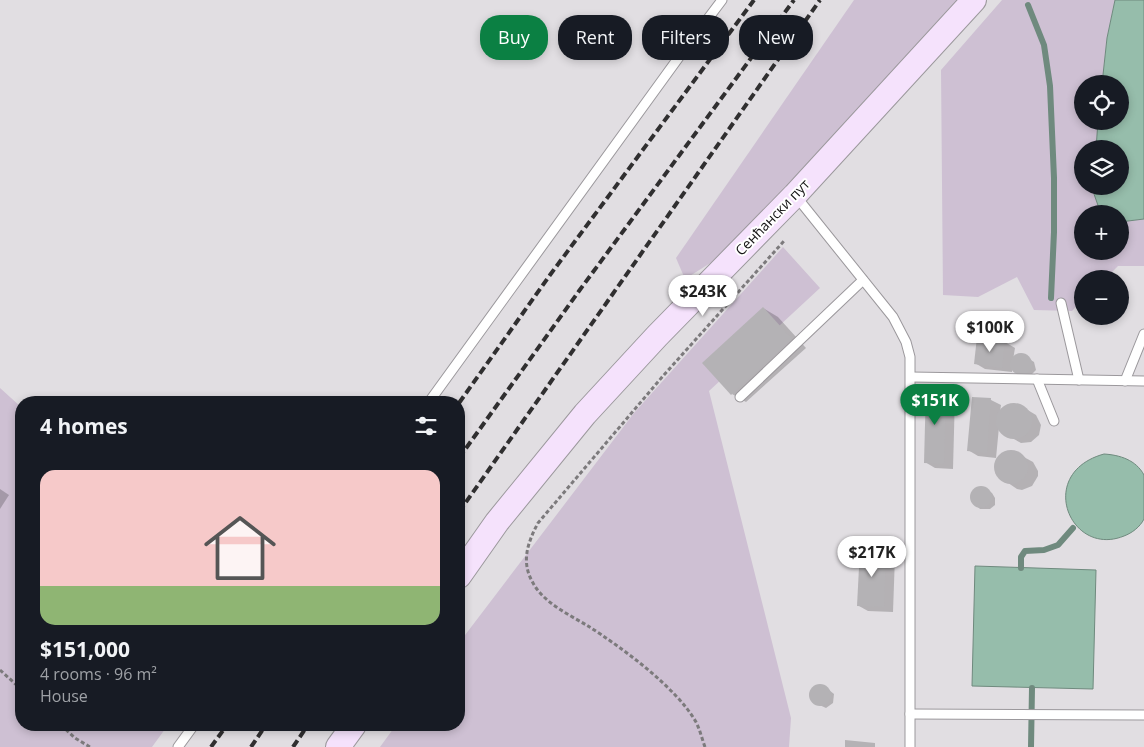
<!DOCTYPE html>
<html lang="en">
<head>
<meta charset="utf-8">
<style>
  :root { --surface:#171b24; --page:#242831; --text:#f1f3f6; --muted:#9ea1a6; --accent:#0b8043 }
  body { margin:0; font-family:"Open Sans",sans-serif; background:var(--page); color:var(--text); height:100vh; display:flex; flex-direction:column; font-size:19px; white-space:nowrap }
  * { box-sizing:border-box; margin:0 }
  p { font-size:16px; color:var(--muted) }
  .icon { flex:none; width:28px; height:28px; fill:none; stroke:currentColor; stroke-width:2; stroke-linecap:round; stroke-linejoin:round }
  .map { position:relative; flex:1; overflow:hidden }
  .drawer { position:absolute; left:15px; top:396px; width:450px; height:335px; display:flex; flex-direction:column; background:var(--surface); border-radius:20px; box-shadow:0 2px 8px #0003 }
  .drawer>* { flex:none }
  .guide { position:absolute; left:480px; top:15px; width:475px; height:45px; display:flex; gap:10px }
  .controls { position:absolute; left:1074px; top:75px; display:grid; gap:10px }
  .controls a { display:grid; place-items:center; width:55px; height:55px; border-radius:50%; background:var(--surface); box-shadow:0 2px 8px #0003; font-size:25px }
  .price { position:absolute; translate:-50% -42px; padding:0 11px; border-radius:18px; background:#fff; color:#222; font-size:16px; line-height:32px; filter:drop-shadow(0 1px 2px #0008) }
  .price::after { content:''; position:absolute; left:50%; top:30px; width:15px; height:11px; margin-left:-8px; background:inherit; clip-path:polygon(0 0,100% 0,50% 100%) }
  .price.active { background:var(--accent); color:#fff }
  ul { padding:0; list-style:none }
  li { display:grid; align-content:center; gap:10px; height:265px; padding:0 25px }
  li span { display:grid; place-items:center; height:155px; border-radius:15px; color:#555 }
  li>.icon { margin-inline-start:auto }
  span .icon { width:90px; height:90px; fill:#fffc; stroke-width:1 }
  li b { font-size:21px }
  h2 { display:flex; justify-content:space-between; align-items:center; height:60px; padding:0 25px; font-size:21px }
  .pill { padding:0 18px; border-radius:20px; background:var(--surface); box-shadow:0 2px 8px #0003; font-size:18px; line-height:45px }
  .pill.active { background:var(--accent); color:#fff }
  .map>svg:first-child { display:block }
  .green { fill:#cec0d3 }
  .water { fill:#96bdab; stroke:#6f8a7e }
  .shadow { fill:#0003 }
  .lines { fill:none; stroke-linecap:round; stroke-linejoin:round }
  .stream { stroke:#6f8a7e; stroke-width:6 }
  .building { fill:#b4b2b5 }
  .service-casing { stroke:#9b989c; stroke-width:11 }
  .secondary-casing { stroke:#9b989c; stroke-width:26 }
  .path { stroke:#7c7a7c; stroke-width:3; stroke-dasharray:4 2.5; stroke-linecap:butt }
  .service { stroke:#fff; stroke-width:9 }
  .secondary { stroke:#f5e2fc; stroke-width:24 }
  .rail { stroke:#302f30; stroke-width:4; stroke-dasharray:8 4; stroke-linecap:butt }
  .labels { text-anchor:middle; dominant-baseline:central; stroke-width:4; stroke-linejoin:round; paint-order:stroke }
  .street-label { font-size:14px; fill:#151415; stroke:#fff }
</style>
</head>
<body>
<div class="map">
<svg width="1144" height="747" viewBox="0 0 1144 747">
  <rect width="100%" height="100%" fill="#e1dee2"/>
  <g class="green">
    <polygon points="854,0 959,0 731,250 685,279 676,258"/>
    <polygon points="1002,0 1115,0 1107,38 1102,84 1082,84 1082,121 1098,121 1096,149 1082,149 1082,186 1095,186 1094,194 1101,214 1082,214 1082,251 1120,251 1120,222 1144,219 1144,266 1118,266 1105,279 1082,279 1082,300 1072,311 1034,310 1017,277 978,297 943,295 941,70"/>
    <polygon points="783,247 820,288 709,391 791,718 789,747 380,747 396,725 459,725 459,643 634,413"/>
    <polygon points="0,388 21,407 21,725 168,725 152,747 0,747"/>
  </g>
  <g class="water">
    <polygon points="1115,0 1144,0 1144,219 1120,222 1120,214 1101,214 1094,194 1095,186 1120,186 1120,149 1096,149 1098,121 1120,121 1120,84 1102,84 1107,38"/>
    <path d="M1104 454C1120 455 1136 460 1144 475V519C1140 527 1132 533 1124 536 1070 558 1035 473 1104 454Z"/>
    <polygon points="975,566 1096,570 1093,689 972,686"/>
  </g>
  <g class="shadow">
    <polygon points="763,308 778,317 806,348 746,402 732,394"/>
    <polygon points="978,339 1005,342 1015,348 1013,360 1017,356 1023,355 1034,362 1036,370 1030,376 1024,376 1012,369 1012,372 985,369 975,363"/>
    <polygon points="946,389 955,395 953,469 935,468 925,462"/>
    <polygon points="973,398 991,400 1001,405 1000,412 1004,407 1015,404 1026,409 1036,415 1041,425 1039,435 1031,442 1021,443 1001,432 999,427 996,458 978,456 968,450"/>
    <polygon points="1013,451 1033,462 1038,471 1038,476 1032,486 1022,490 1017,489 998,476 995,466 999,457 1003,453"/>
    <polygon points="978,488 987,490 992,493 995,498 995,505 990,509 980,509 971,501 971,494"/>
    <polygon points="0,489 9,495 0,509"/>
    <polygon points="885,550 895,556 893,612 868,611 859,606"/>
    <polygon points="817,685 824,686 834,694 833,703 826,708 813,702 810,696 812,689"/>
  </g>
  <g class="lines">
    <g class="stream">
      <polyline points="1028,5 1044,45 1050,86 1054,178 1054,232 1051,298"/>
      <polyline points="1021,568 1021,557 1025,551 1044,550 1058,545 1073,528"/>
      <polyline points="1031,747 1032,688"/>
    </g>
  </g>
  <g class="building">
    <polygon points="763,307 792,339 731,395 702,363"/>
    <polygon points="977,337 1005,341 1002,368 974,364"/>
    <circle cx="1021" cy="364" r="11"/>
    <polygon points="926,387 946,388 944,464 924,463"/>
    <polygon points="972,397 991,398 987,453 967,451"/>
    <circle cx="1014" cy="421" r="18"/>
    <circle cx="1011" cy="467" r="17"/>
    <circle cx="981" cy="497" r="11"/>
    <polygon points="860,548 886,549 884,607 857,606"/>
    <circle cx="820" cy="695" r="11"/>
    <polygon points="845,740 875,743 875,747 845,747"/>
  </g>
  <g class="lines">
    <g class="service-casing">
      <g id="service">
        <polyline points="795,195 893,317 906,342 910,357 910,747"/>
        <polyline points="1061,303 1079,380"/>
        <polyline points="911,377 1144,381"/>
        <polyline points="1037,379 1054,421"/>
        <polyline points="1125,381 1144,334"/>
        <polyline points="740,397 863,280"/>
        <polyline points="429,402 679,57 722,0"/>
        <polyline points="910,714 1144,715"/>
        <polyline points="178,747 194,725"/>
      </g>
    </g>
    <g class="secondary-casing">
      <g id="secondary">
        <polyline points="459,576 497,522 585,414 657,336 795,195 974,0"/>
        <polyline points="338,747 354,725"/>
      </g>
    </g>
    <g class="path">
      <polyline points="0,670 21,689"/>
      <polyline points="61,725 75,738 90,747"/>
      <path d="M705 747C702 739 700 730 696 722 676 687 621 647 588 626 568 614 542 602 532 581 521 561 528 542 538 523L663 376 784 241"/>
    </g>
    <use href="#service" class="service"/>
    <use href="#secondary" class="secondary"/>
    <g class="rail">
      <polyline points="459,403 550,275 754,0"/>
      <polyline points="459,458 579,291 794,0"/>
      <polyline points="459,512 820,0"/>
      <polyline points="211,747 227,725"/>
      <polyline points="251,747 266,725"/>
      <polyline points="293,747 308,725"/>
    </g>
  </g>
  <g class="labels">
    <g class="street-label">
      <text transform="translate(772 217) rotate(-46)">Сенћански пут</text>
    </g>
  </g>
</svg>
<div class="controls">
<a><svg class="icon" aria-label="locate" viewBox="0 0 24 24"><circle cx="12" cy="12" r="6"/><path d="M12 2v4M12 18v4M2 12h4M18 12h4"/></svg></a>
<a><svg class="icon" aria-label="layers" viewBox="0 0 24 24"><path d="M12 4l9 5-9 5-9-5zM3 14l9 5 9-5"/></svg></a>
<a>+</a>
<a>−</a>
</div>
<b class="price" style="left:703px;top:317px">$243K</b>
<b class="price" style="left:990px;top:353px">$100K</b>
<b class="price active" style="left:935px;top:426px">$151K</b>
<b class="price" style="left:872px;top:578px">$217K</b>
<div class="guide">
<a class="pill active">Buy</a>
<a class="pill">Rent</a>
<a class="pill">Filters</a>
<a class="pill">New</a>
</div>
<section class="drawer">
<h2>4 homes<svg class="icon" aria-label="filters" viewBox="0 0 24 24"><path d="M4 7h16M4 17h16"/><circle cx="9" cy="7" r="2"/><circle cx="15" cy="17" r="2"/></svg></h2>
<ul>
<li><span style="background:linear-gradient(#f6c9c9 75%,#8fb573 0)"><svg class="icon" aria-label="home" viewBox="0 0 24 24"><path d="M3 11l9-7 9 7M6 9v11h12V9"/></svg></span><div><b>$151,000</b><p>4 rooms · 96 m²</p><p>House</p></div></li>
</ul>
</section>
</div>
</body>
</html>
